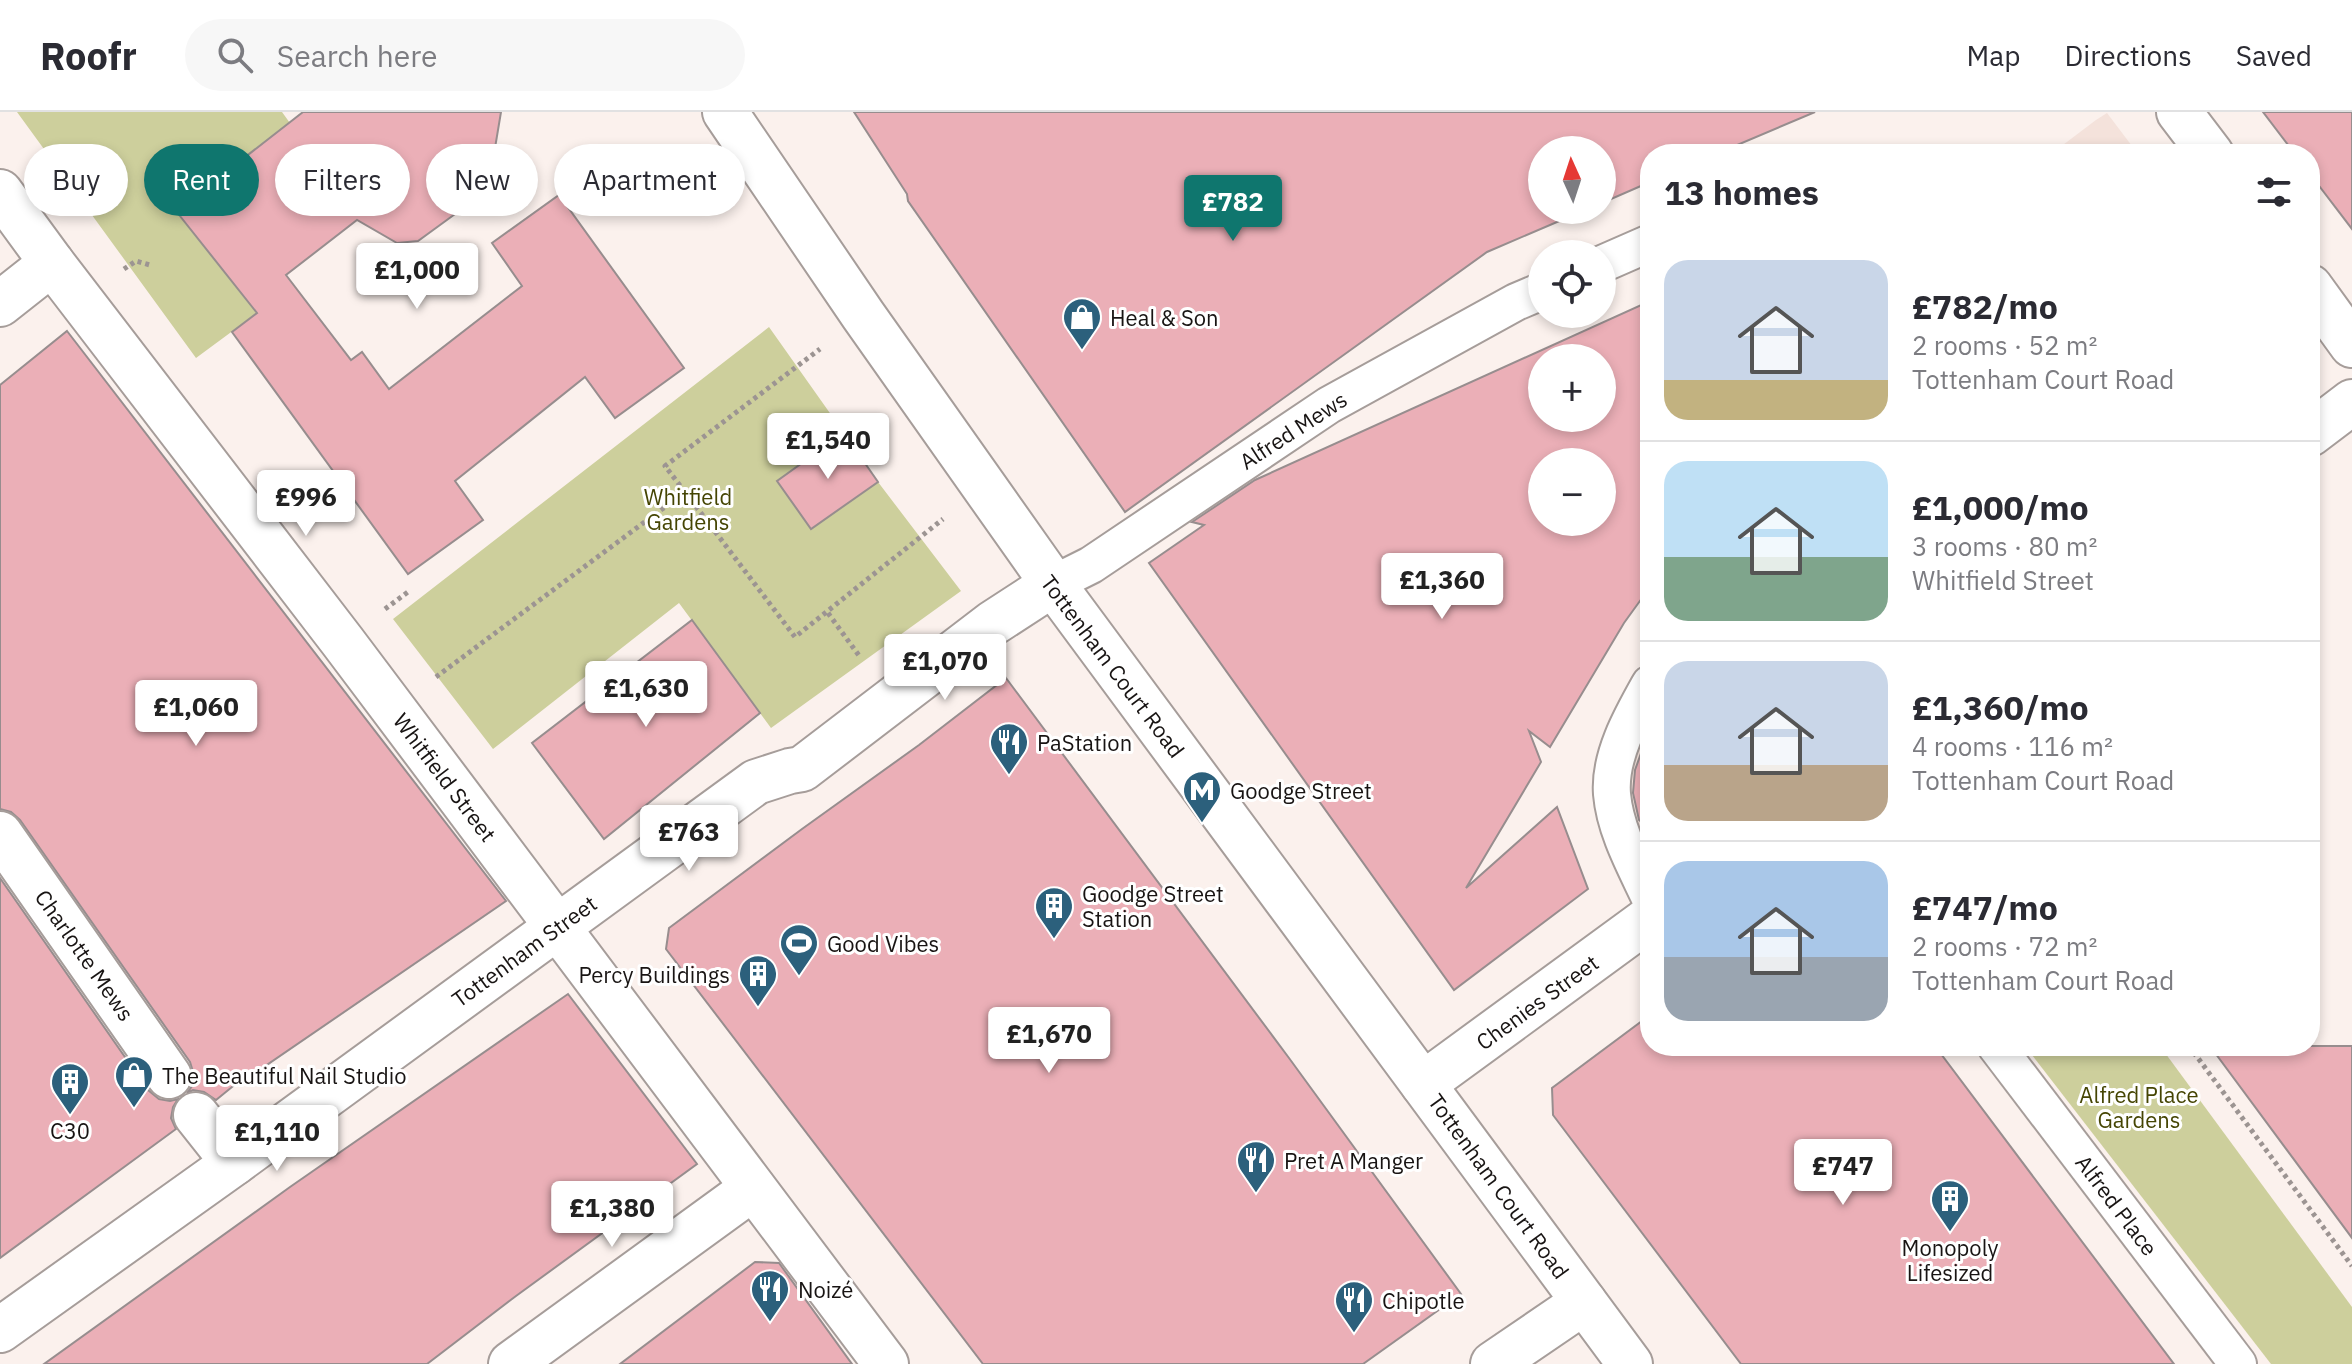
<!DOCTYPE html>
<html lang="en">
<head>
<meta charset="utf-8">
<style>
  :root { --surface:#fff; --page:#f7f7f7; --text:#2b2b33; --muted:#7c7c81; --line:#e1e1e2; --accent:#0f766e }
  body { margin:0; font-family:"IBM Plex Sans",sans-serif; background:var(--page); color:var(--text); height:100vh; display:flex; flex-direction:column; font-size:30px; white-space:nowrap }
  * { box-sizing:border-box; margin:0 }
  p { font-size:26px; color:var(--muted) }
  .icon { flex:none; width:44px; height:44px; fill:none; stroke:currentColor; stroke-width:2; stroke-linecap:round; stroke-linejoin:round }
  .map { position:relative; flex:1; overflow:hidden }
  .panel { position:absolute; left:1640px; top:32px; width:680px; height:912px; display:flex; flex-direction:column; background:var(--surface); border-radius:32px; box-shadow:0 4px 12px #0003 }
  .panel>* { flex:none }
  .guide { position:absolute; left:24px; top:32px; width:760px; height:72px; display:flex; gap:16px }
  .needle { width:52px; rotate:357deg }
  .controls { position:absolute; left:1528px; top:24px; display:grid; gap:16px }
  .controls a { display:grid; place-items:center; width:88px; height:88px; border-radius:50%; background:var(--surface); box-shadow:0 4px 12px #0003; font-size:40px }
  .price { position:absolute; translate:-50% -68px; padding:0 18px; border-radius:8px; background:#fff; color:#222; font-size:26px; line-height:52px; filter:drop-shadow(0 2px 4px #0008) }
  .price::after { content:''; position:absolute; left:50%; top:48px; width:24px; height:18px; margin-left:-12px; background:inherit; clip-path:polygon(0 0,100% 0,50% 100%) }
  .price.active { background:var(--accent); color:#fff }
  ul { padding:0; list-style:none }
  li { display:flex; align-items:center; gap:24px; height:200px; padding:0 24px }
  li+li { border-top:2px solid var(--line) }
  li span { display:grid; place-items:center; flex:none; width:224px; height:160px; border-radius:24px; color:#555 }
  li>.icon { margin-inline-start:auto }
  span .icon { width:96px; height:96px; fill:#fffc; stroke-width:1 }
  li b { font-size:34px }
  h2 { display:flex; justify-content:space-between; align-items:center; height:96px; padding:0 24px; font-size:34px }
  .tag { padding:0 28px; border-radius:36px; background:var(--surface); box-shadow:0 4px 12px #0003; font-size:28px; line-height:72px }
  .tag.active { background:var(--accent); color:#fff }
  header { display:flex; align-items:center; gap:48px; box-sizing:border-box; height:112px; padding:0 40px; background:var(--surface); border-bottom:2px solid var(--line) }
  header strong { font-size:38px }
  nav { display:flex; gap:44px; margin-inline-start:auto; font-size:28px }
  .search { width:560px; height:72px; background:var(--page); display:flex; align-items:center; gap:20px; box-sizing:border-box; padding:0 28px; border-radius:44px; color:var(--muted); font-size:30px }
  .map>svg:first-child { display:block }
  .built { fill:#f4e2db }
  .green { fill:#cdcf9c }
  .building { fill:#ebafb7; stroke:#978d8e; stroke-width:2; fill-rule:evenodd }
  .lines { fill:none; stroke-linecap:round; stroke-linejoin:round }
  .lane-casing { stroke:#a69d9a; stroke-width:40 }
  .street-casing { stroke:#a69d9a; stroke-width:48 }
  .primary-casing { stroke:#a69d9a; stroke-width:48 }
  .path { stroke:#9c9492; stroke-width:5; stroke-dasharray:4 4; stroke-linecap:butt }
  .lane { stroke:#fff; stroke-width:36 }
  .street { stroke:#fff; stroke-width:44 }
  .primary { stroke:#fff; stroke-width:44 }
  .labels { text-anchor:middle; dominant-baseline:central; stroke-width:6; stroke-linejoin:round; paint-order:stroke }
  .poi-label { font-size:22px; fill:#181413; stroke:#fff; text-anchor:start }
  .street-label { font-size:22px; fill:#181413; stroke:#fff }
  .park-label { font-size:22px; fill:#454503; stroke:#fff }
</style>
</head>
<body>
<header>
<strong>Roofr</strong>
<div class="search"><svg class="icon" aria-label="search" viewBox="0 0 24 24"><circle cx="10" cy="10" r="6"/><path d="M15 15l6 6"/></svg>Search here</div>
<nav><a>Map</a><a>Directions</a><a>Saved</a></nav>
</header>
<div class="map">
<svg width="2352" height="1252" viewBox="0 0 2352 1252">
  <rect width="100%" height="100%" fill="#fbf1ed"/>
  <g class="built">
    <polygon points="2107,1 2138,42 2051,42 2096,8"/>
    <polygon points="1650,601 1650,737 1631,710 1626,660"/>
  </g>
  <g class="green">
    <polygon points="17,0 282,0 295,18 177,99 257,201 196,246"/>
    <polygon points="769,215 844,321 778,369 811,416 878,370 961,479 771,616 679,491 493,637 393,507"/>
    <polygon points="2025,934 2160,934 2352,1195 2352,1252 2271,1252"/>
  </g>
  <g class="building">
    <polygon points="303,0 501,0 488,78 418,129 397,131 357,108 286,163 351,248 362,240 389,277 522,174 492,131 559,83 684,256 615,306 585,265 455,369 483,408 408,462 232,220 257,201 176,99"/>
    <polygon points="854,0 1815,0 1716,42 1650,42 1650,70 1602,91 1602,38 1542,38 1542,98 1585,98 1487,140 1125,400 908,89 907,82"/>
    <polygon points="2263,0 2352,0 2352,117 2310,62 2310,42 2295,42"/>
    <path d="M1650 189V475L1624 511 1550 635 1529 619 1541 650 1466 776 1557 695 1588 777 1454 878 1149 451 1204 413 1192 410 1255 368ZM1542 246H1602V306H1542ZM1542 350H1602V410H1542Z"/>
    <polygon points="67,219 506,789 245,968 243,966 216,988 204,980 193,978 187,981 192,974 194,963 190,950 20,708 11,700 0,697 0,273"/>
    <polygon points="844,321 878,370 811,417 777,369"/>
    <polygon points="692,508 760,601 604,727 532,631"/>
    <polygon points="1006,566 1289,946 1461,1182 1363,1252 983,1252 666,837 669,816 802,717 919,633"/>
    <polygon points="1650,616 1650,717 1639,708 1633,681 1635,658"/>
    <polygon points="0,766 148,978 159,987 170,989 178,987 173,995 171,1006 176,1017 0,1146"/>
    <polygon points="568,882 697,1052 516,1184 427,1252 44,1252 290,1075"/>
    <polygon points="1650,903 1650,934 1935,934 2174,1252 1741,1252 1553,1003 1552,976"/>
    <polygon points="2210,934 2352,934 2352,1126"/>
    <polygon points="755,1150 779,1151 852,1252 620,1252"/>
  </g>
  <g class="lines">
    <g class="lane-casing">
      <g id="lane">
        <polyline points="1602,152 1650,131"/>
        <polyline points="1053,472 1091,453 1329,293 1516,190 1542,179"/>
        <path d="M1650 572C1632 604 1609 644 1612 682 1615 718 1635 754 1650 786"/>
        <polyline points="1996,934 2238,1252"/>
      </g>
    </g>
    <g class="street-casing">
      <g id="street">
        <polyline points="2179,0 2211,42"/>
        <polyline points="0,80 52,151 343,530 886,1252"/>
        <polyline points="2310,175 2352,233"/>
        <polyline points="0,192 52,151"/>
        <polyline points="0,722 169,964"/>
        <polyline points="196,1003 234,1051"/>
        <polyline points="0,1218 234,1051 756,670 790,659 802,657 993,511 1053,472"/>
        <polyline points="511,1252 753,1076"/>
      </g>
    </g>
    <g class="primary-casing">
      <g id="primary">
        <polyline points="725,0 863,203 1053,472 1630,1252"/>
        <polyline points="2310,322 2352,290"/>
        <polyline points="1423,972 1650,806"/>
        <polyline points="1493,1252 1584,1190"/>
      </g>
    </g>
    <g class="path">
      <polyline points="124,157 136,149 150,153"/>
      <polyline points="685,380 665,354 820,237"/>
      <polyline points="385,497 408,480"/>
      <polyline points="828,501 860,545"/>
      <polyline points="436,565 685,380 795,525 943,407"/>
      <polyline points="2189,934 2352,1154"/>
    </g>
    <use href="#lane" class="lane"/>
    <use href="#street" class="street"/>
    <use href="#primary" class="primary"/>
  </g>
  <defs>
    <g id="shop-pin" transform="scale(2)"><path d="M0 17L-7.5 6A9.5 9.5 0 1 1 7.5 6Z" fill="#2c607c" stroke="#fff"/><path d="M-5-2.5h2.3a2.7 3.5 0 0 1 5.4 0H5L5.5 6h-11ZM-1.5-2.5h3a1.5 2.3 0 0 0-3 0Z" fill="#fff"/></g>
    <g id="restaurant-pin" transform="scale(2)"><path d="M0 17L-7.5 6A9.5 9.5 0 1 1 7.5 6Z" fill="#2c607c" stroke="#fff"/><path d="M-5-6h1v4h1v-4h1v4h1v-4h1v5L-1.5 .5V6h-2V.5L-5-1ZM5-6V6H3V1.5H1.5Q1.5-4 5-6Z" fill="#fff"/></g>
    <g id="metro-pin" transform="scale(2)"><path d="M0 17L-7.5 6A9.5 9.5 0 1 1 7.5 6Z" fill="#2c607c" stroke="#fff"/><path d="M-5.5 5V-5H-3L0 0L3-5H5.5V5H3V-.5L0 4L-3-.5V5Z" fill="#fff"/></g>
    <g id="building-pin" transform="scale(2)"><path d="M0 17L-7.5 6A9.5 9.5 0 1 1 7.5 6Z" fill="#2c607c" stroke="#fff"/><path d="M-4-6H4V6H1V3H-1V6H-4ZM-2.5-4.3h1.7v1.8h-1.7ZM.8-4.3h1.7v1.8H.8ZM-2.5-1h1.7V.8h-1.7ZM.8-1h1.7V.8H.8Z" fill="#fff"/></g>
    <g id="stadium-pin" transform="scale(2)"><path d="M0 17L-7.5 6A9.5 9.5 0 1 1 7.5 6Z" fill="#2c607c" stroke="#fff"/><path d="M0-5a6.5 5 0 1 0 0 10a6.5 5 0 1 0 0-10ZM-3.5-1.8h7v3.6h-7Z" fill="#fff"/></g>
  </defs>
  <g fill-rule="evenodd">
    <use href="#shop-pin" x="1082" y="205"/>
    <use href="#restaurant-pin" x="1009" y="630"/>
    <use href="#metro-pin" x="1202" y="678"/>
    <use href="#building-pin" x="1054" y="794"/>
    <use href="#stadium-pin" x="799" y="831"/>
    <use href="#building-pin" x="758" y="862"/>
    <use href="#shop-pin" x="134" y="963"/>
    <use href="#building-pin" x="70" y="970"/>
    <use href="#restaurant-pin" x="1256" y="1048"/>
    <use href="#building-pin" x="1950" y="1087"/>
    <use href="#restaurant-pin" x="770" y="1177"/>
    <use href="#restaurant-pin" x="1354" y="1188"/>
  </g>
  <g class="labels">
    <g class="poi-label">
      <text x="1110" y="205">Heal &amp; Son</text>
      <text x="1037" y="630">PaStation</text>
      <text x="1230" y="678">Goodge Street</text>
      <text x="1082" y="781">Goodge Street<tspan x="1082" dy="25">Station</tspan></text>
      <text x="827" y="831">Good Vibes</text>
      <text x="730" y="862" text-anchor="end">Percy Buildings</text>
      <text x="162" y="963">The Beautiful Nail Studio</text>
      <text x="70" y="1018" text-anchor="middle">C30</text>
      <text x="1284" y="1048">Pret A Manger</text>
      <text x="1950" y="1135" text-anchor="middle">Monopoly<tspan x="1950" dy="25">Lifesized</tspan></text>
      <text x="798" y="1177">Noizé</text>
      <text x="1382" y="1188">Chipotle</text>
    </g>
    <g class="street-label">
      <text transform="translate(1293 318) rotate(-33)">Alfred Mews</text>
      <text transform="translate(1113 554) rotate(53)">Tottenham Court Road</text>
      <text transform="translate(445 665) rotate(53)">Whitfield Street</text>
      <text transform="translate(524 839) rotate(-36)">Tottenham Street</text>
      <text transform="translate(85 843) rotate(55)">Charlotte Mews</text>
      <text transform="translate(1537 890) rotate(-36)">Chenies Street</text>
      <text transform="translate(1499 1074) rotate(54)">Tottenham Court Road</text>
      <text transform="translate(2117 1093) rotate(53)">Alfred Place</text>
    </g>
    <g class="park-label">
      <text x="688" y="384">Whitfield<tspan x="688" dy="25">Gardens</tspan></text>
      <text x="2139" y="982">Alfred Place<tspan x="2139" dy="25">Gardens</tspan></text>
    </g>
  </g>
</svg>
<div class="controls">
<a><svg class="needle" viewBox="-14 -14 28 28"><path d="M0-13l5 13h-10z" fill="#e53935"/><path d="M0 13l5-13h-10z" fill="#7c7c81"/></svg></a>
<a><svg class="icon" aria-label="locate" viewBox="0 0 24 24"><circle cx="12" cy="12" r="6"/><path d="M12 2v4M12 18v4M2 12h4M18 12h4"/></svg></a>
<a>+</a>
<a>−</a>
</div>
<b class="price active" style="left:1233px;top:131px">£782</b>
<b class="price" style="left:417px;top:199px">£1,000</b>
<b class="price" style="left:828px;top:369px">£1,540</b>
<b class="price" style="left:306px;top:426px">£996</b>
<b class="price" style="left:1442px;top:509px">£1,360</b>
<b class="price" style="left:945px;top:590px">£1,070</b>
<b class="price" style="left:646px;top:617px">£1,630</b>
<b class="price" style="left:196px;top:636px">£1,060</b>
<b class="price" style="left:689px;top:761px">£763</b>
<b class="price" style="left:1049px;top:963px">£1,670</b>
<b class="price" style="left:277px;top:1061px">£1,110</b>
<b class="price" style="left:1843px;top:1095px">£747</b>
<b class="price" style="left:612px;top:1137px">£1,380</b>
<div class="guide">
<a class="tag">Buy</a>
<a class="tag active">Rent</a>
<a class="tag">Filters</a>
<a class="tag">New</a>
<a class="tag">Apartment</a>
</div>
<section class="panel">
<h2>13 homes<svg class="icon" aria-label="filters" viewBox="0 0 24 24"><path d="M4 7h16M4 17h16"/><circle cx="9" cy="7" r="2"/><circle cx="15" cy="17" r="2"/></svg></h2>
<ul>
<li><span style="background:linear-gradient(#c9d6e8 75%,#c2b280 0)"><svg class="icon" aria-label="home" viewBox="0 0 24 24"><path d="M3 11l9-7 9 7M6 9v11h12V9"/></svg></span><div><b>£782/mo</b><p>2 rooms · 52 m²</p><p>Tottenham Court Road</p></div></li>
<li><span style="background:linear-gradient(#bfe0f5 60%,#7fa58c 0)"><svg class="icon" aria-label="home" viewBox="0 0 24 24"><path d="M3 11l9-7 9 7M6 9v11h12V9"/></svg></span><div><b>£1,000/mo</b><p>3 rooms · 80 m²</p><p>Whitfield Street</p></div></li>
<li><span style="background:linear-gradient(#c9d6e8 65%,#b9a48a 0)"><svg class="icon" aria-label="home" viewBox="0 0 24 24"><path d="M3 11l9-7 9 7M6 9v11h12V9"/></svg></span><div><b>£1,360/mo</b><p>4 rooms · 116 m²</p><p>Tottenham Court Road</p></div></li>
<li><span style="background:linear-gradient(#a9c7e8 60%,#9aa5b1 0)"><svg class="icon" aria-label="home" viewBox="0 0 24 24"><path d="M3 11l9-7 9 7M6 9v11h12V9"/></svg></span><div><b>£747/mo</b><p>2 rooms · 72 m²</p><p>Tottenham Court Road</p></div></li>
</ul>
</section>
</div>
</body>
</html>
